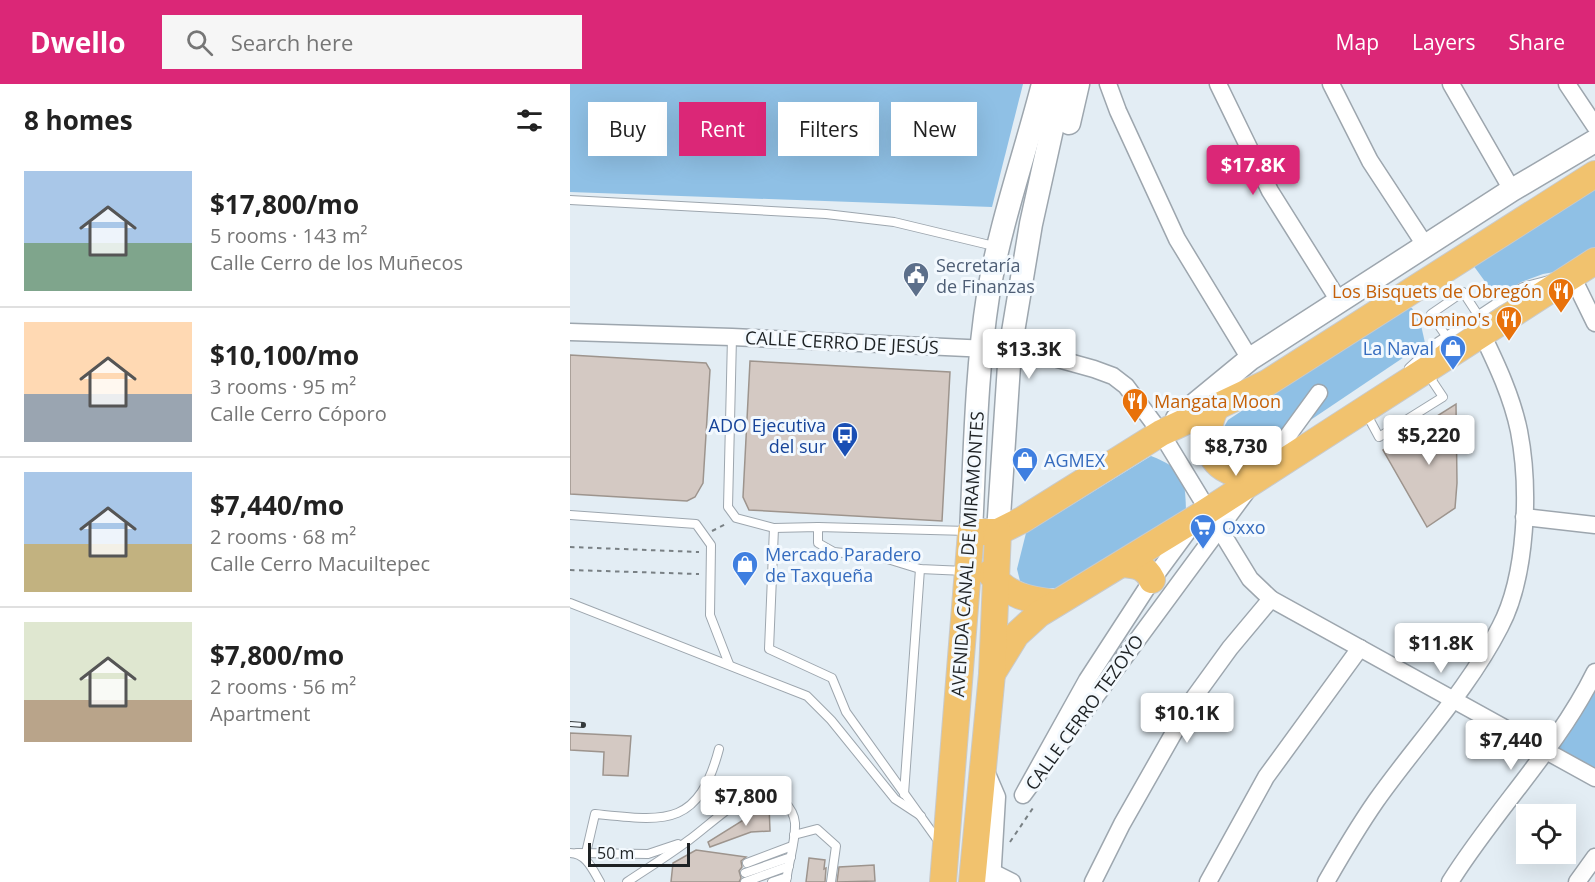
<!DOCTYPE html>
<html lang="en">
<head>
<meta charset="utf-8">
<style>
  :root { --surface:#fff; --page:#f6f6f6; --text:#222; --muted:#767676; --line:#e0e0e0; --accent:#db2777 }
  body { margin:0; font-family:"Open Sans",sans-serif; background:var(--page); color:var(--text); height:100vh; display:flex; flex-direction:column; font-size:22px; white-space:nowrap }
  * { box-sizing:border-box; margin:0 }
  p { font-size:20px; color:var(--muted) }
  .icon { flex:none; width:33px; height:33px; fill:none; stroke:currentColor; stroke-width:2; stroke-linecap:round; stroke-linejoin:round }
  .map { position:relative; flex:1; overflow:hidden }
  .drawer { display:flex; flex-direction:column; background:var(--surface); width:570px }
  .drawer>* { flex:none }
  .top-card { position:absolute; left:18px; top:18px; width:570px; height:54px; display:flex; gap:12px }
  .fabs { position:absolute; left:946px; top:720px; display:grid; gap:12px }
  .fabs a { display:grid; place-items:center; width:60px; height:60px; border-radius:0px; background:var(--surface); box-shadow:0 6px 24px #0002; font-size:30px }
  .scale { position:absolute; left:18px; bottom:15px; width:102px; box-sizing:border-box; padding-left:6px; border:3px solid #1e2224; border-top:0; font-size:16px; line-height:21px; white-space:nowrap; color:#1e2224; -webkit-text-stroke:4px #f3f9fe; paint-order:stroke }
  .price { position:absolute; translate:-50% -51px; padding:0 14px; border-radius:6px; background:#fff; color:#222; font-size:20px; line-height:39px; filter:drop-shadow(0 2px 3px #0008) }
  .price::after { content:''; position:absolute; left:50%; top:36px; width:18px; height:14px; margin-left:-9px; background:inherit; clip-path:polygon(0 0,100% 0,50% 100%) }
  .price.active { background:var(--accent); color:#fff }
  ul { padding:0; list-style:none }
  li { display:flex; align-items:center; gap:18px; height:150px; padding:0 24px }
  li+li { border-top:2px solid var(--line) }
  li span { display:grid; place-items:center; flex:none; width:168px; height:120px; border-radius:0px; color:#555 }
  li>.icon { margin-inline-start:auto }
  span .icon { width:72px; height:72px; fill:#fffc; stroke-width:1 }
  li b { font-size:26px }
  h2 { display:flex; justify-content:space-between; align-items:center; height:72px; padding:0 24px; font-size:26px }
  .pill { padding:0 21px; border-radius:0px; background:var(--surface); box-shadow:0 6px 24px #0002; font-size:21px; line-height:54px }
  .pill.active { background:var(--accent); color:#fff }
  header { display:flex; align-items:center; gap:36px; box-sizing:border-box; height:84px; padding:0 30px; background:var(--accent); color:#fff }
  header strong { font-size:28px }
  nav { display:flex; gap:33px; margin-inline-start:auto; font-size:21px }
  .search { width:420px; height:54px; background:var(--page); display:flex; align-items:center; gap:15px; box-sizing:border-box; padding:0 21px; border-radius:0px; color:var(--muted); font-size:22px }
  main { display:flex; flex:1; min-height:0 }
  .map>svg:first-child { display:block }
  .green { fill:#8fc0e5 }
  .building { fill:#d4c9c3; stroke:#9d948d; stroke-width:1.5 }
  .lines { fill:none; stroke-linecap:round; stroke-linejoin:round }
  .lane-casing { stroke:#9da6ae; stroke-width:10 }
  .street-casing { stroke:#9da6ae; stroke-width:19 }
  .secondary-casing { stroke:#9da6ae; stroke-width:25 }
  .primary-casing { stroke:#c9caca; stroke-width:28 }
  .path { stroke:#798084; stroke-width:2; stroke-dasharray:4.5 4.5; stroke-linecap:butt }
  .lane { stroke:#fff; stroke-width:8 }
  .street { stroke:#fff; stroke-width:16 }
  .secondary { stroke:#fff; stroke-width:22 }
  .primary { stroke:#f1c26e; stroke-width:26 }
  .rail-casing { stroke:#353a3c; stroke-width:6 }
  .rail { stroke:#f3f9fe; stroke-width:4; stroke-dasharray:11; stroke-linecap:butt }
  .labels { text-anchor:middle; dominant-baseline:central; stroke-width:6; stroke-linejoin:round; paint-order:stroke }
  .service-label { font-size:18px; fill:#4e5e75; stroke:#f3f9fe; text-anchor:start }
  .food-label { font-size:18px; fill:#c56008; stroke:#f3f9fe; text-anchor:end }
  .street-label { font-size:18px; fill:#1e2224; stroke:#f3f9fe }
  .shop-label { font-size:18px; fill:#366cbe; stroke:#f3f9fe; text-anchor:start }
  .transit-label { font-size:18px; fill:#164399; stroke:#f3f9fe; text-anchor:end }
</style>
</head>
<body>
<header>
<strong>Dwello</strong>
<div class="search"><svg class="icon" aria-label="search" viewBox="0 0 24 24"><circle cx="10" cy="10" r="6"/><path d="M15 15l6 6"/></svg>Search here</div>
<nav><a>Map</a><a>Layers</a><a>Share</a></nav>
</header>
<main>
<section class="drawer">
<h2>8 homes<svg class="icon" aria-label="filters" viewBox="0 0 24 24"><path d="M4 7h16M4 17h16"/><circle cx="9" cy="7" r="2"/><circle cx="15" cy="17" r="2"/></svg></h2>
<ul>
<li><span style="background:linear-gradient(#a9c7e8 60%,#7fa58c 0)"><svg class="icon" aria-label="home" viewBox="0 0 24 24"><path d="M3 11l9-7 9 7M6 9v11h12V9"/></svg></span><div><b>$17,800/mo</b><p>5 rooms · 143 m²</p><p>Calle Cerro de los Muñecos</p></div></li>
<li><span style="background:linear-gradient(#ffd9b3 60%,#9aa5b1 0)"><svg class="icon" aria-label="home" viewBox="0 0 24 24"><path d="M3 11l9-7 9 7M6 9v11h12V9"/></svg></span><div><b>$10,100/mo</b><p>3 rooms · 95 m²</p><p>Calle Cerro Cóporo</p></div></li>
<li><span style="background:linear-gradient(#a9c7e8 60%,#c2b280 0)"><svg class="icon" aria-label="home" viewBox="0 0 24 24"><path d="M3 11l9-7 9 7M6 9v11h12V9"/></svg></span><div><b>$7,440/mo</b><p>2 rooms · 68 m²</p><p>Calle Cerro Macuiltepec</p></div></li>
<li><span style="background:linear-gradient(#dfe7d0 65%,#b9a48a 0)"><svg class="icon" aria-label="home" viewBox="0 0 24 24"><path d="M3 11l9-7 9 7M6 9v11h12V9"/></svg></span><div><b>$7,800/mo</b><p>2 rooms · 56 m²</p><p>Apartment</p></div></li>
</ul>
</section>
<div class="map">
<svg width="1025" height="798" viewBox="0 0 1025 798">
  <rect width="100%" height="100%" fill="#e3edf4"/>
  <g class="green">
    <polygon points="0,0 453,0 422,123 0,108"/>
    <polygon points="1025,104 1025,170 1002,185 973,190 951,198 927,214 903,181"/>
    <polygon points="829,222 842,224 851,241 855,259 684,374 662,374 648,363 651,348 658,336"/>
    <path d="M581 372C614 385 615 393 616 427L491 504H466L450 497 447 485 456 449Z"/>
    <polygon points="1025,605 1025,684 985,662"/>
  </g>
  <g class="building">
    <polygon points="0,271 136,279 140,286 133,399 125,413 117,417 0,410"/>
    <polygon points="180,277 380,288 372,437 179,426 173,413"/>
    <polygon points="886,320 887,399 885,424 857,443 813,366"/>
    <polygon points="0,649 61,652 58,692 33,691 34,668 0,666"/>
    <polygon points="199,720 200,747 181,748 140,763 138,758"/>
    <polygon points="126,766 176,773 171,777 172,783 169,787 171,794 169,798 101,798 103,779"/>
    <polygon points="239,774 255,776 254,785 256,784 255,798 236,798"/>
    <polygon points="304,781 305,797 267,798 269,783"/>
  </g>
  <g class="lines">
    <g class="lane-casing">
      <g id="lane">
        <polyline points="0,116 256,130 324,138 428,163"/>
        <polyline points="876,252 861,230 893,208 908,231"/>
        <polyline points="162,253 158,423 166,434 204,444 248,443 398,447"/>
        <polyline points="839,284 866,259 928,218 953,203 979,196"/>
        <polyline points="796,329 809,353 873,313 863,298 861,288"/>
        <polyline points="0,431 126,440 141,461 140,531 159,580"/>
        <polyline points="248,443 248,459 264,468 311,473 350,485 395,487"/>
        <polyline points="204,444 199,565 262,594 276,628 369,758"/>
        <polyline points="0,519 237,612 261,636 325,715 351,732"/>
        <polyline points="334,710 350,485"/>
        <polyline points="224,751 247,745 266,762 261,798"/>
        <path d="M0 769C16 769 23 786 30 798"/>
        <polyline points="7,769 78,770 108,760"/>
        <path d="M16 769 25 730C95 737 128 744 149 665"/>
        <polyline points="177,779 222,762"/>
        <polyline points="175,789 221,773"/>
        <path d="M57 798C78 784 99 771 119 756 137 743 169 712 191 707 206 704 224 725 225 739 226 758 218 779 216 798"/>
        <polyline points="175,798 219,782"/>
        <polyline points="202,798 217,793"/>
      </g>
    </g>
    <g class="street-casing">
      <g id="street">
        <polyline points="538,0 548,27 607,155 680,275"/>
        <polyline points="648,0 700,107 769,217"/>
        <polyline points="761,0 800,77 855,161"/>
        <polyline points="881,0 942,106"/>
        <polyline points="997,0 1025,42"/>
        <polyline points="1002,192 1025,239"/>
        <polyline points="0,248 162,253 440,266 470,270 524,285 543,292 556,302 591,349 680,495 701,515 1025,694"/>
        <polyline points="695,383 749,309"/>
        <polyline points="954,433 1025,441"/>
        <polyline points="621,443 582,496 517,596 453,711 677,407"/>
        <polyline points="415,685 427,713 422,798"/>
        <polyline points="422,788 442,798"/>
        <polyline points="523,798 552,740 623,615 660,564 701,515"/>
        <polyline points="638,798 696,693 790,564"/>
        <path d="M756 798C772 770 788 743 806 717 847 659 897 607 930 543 957 492 960 404 949 347 942 313 927 281 912 250"/>
        <path d="M880 798C925 726 987 665 1025 588"/>
        <polyline points="1007,798 1025,773"/>
      </g>
    </g>
    <g class="secondary-casing">
      <g id="secondary">
        <polyline points="499,39 508,0"/>
        <polyline points="607,335 680,275 942,106 1025,57"/>
        <path d="M401 448C405 369 406 289 418 212 430 140 455 70 473 0"/>
        <polyline points="428,448 440,266 461,140 492,0"/>
      </g>
    </g>
    <g class="primary-casing">
      <g id="primary">
        <path d="M646 323C634 348 633 379 664 389 675 392 686 392 697 388"/>
        <polyline points="401,448 428,448 452,436 591,349 697,299 1025,90"/>
        <path d="M553 480C567 481 576 483 582 496"/>
        <path d="M420 489C437 512 459 516 486 519"/>
        <polyline points="422,590 446,551 469,530 628,433 1025,177"/>
        <polyline points="373,798 401,448"/>
        <polyline points="402,798 422,590 428,448"/>
      </g>
    </g>
    <g class="path">
      <polyline points="142,447 156,440"/>
      <polyline points="0,463 129,468"/>
      <polyline points="0,486 129,490"/>
      <polyline points="440,758 465,721"/>
    </g>
    <use href="#lane" class="lane"/>
    <use href="#street" class="street"/>
    <use href="#secondary" class="secondary"/>
    <use href="#primary" class="primary"/>
    <g class="rail-casing">
      <polyline id="rail" points="0,640 13,641"/>
    </g>
    <use href="#rail" class="rail"/>
  </g>
  <defs>
    <g id="civic-pin" transform="scale(1.35)"><path d="M0 17L-7.5 6A9.5 9.5 0 1 1 7.5 6Z" fill="#5c6f8a" stroke="#f3f9fe"/><path d="M-.6-6.5H3V-4.5H.6V-3L4-1V1h2V6H-6V1h2V-1L-.6-3ZM-1.2 2.5V6h2.4V2.5Z" fill="#fff"/></g>
    <g id="restaurant-pin" transform="scale(1.35)"><path d="M0 17L-7.5 6A9.5 9.5 0 1 1 7.5 6Z" fill="#e8710a" stroke="#f3f9fe"/><path d="M-5-6h1v4h1v-4h1v4h1v-4h1v5L-1.5 .5V6h-2V.5L-5-1ZM5-6V6H3V1.5H1.5Q1.5-4 5-6Z" fill="#fff"/></g>
    <g id="shop-pin" transform="scale(1.35)"><path d="M0 17L-7.5 6A9.5 9.5 0 1 1 7.5 6Z" fill="#3f7fe0" stroke="#f3f9fe"/><path d="M-5-2.5h2.3a2.7 3.5 0 0 1 5.4 0H5L5.5 6h-11ZM-1.5-2.5h3a1.5 2.3 0 0 0-3 0Z" fill="#fff"/></g>
    <g id="bus-pin" transform="scale(1.35)"><path d="M0 17L-7.5 6A9.5 9.5 0 1 1 7.5 6Z" fill="#1a4fb4" stroke="#f3f9fe"/><path d="M-5-6H5V4H4V6H2V4H-2V6H-4V4H-5ZM-3.5-4V0h7V-4ZM-3.5 1.2v1.5H-2V1.2ZM2 1.2v1.5H3.5V1.2Z" fill="#fff"/></g>
    <g id="supermarket-pin" transform="scale(1.35)"><path d="M0 17L-7.5 6A9.5 9.5 0 1 1 7.5 6Z" fill="#3f7fe0" stroke="#f3f9fe"/><path d="M-6-5.5h2.5l.6 2H6L4.5 2H-2.5L-4.4-4H-6ZM-1.5 3.2a1.3 1.3 0 1 0 .1 0ZM3 3.2a1.3 1.3 0 1 0 .1 0Z" fill="#fff"/></g>
  </defs>
  <g fill-rule="evenodd">
    <use href="#civic-pin" x="346" y="191"/>
    <use href="#restaurant-pin" x="991" y="207"/>
    <use href="#restaurant-pin" x="939" y="235"/>
    <use href="#shop-pin" x="883" y="264"/>
    <use href="#restaurant-pin" x="565" y="317"/>
    <use href="#bus-pin" x="275" y="351"/>
    <use href="#shop-pin" x="455" y="376"/>
    <use href="#supermarket-pin" x="633" y="443"/>
    <use href="#shop-pin" x="175" y="480"/>
  </g>
  <g class="labels">
    <g class="service-label">
      <text x="366" y="181">Secretaría<tspan x="366" dy="21">de Finanzas</tspan></text>
    </g>
    <g class="food-label">
      <text x="972" y="207">Los Bisquets de Obregón</text>
      <text x="920" y="235">Domino's</text>
      <text x="584" y="317" text-anchor="start">Mangata Moon</text>
    </g>
    <g class="street-label">
      <text transform="translate(272 258) rotate(3)">CALLE CERRO DE JESÚS</text>
      <text transform="translate(397 470) rotate(-86)">AVENIDA CANAL DE MIRAMONTES</text>
      <text transform="translate(514 628) rotate(-54)">CALLE CERRO TEZOYO</text>
    </g>
    <g class="shop-label">
      <text x="864" y="264" text-anchor="end">La Naval</text>
      <text x="474" y="376">AGMEX</text>
      <text x="652" y="443">Oxxo</text>
      <text x="195" y="470">Mercado Paradero<tspan x="195" dy="21">de Taxqueña</tspan></text>
    </g>
    <g class="transit-label">
      <text x="256" y="341">ADO Ejecutiva<tspan x="256" dy="21">del sur</tspan></text>
    </g>
  </g>
</svg>
<div class="fabs">
<a><svg class="icon" aria-label="locate" viewBox="0 0 24 24"><circle cx="12" cy="12" r="6"/><path d="M12 2v4M12 18v4M2 12h4M18 12h4"/></svg></a>
</div>
<div class="scale">50 m</div>
<b class="price active" style="left:683px;top:112px">$17.8K</b>
<b class="price" style="left:459px;top:296px">$13.3K</b>
<b class="price" style="left:859px;top:382px">$5,220</b>
<b class="price" style="left:666px;top:393px">$8,730</b>
<b class="price" style="left:871px;top:590px">$11.8K</b>
<b class="price" style="left:617px;top:660px">$10.1K</b>
<b class="price" style="left:941px;top:687px">$7,440</b>
<b class="price" style="left:176px;top:743px">$7,800</b>
<div class="top-card">
<a class="pill">Buy</a>
<a class="pill active">Rent</a>
<a class="pill">Filters</a>
<a class="pill">New</a>
</div>
</div>
</main>
</body>
</html>
